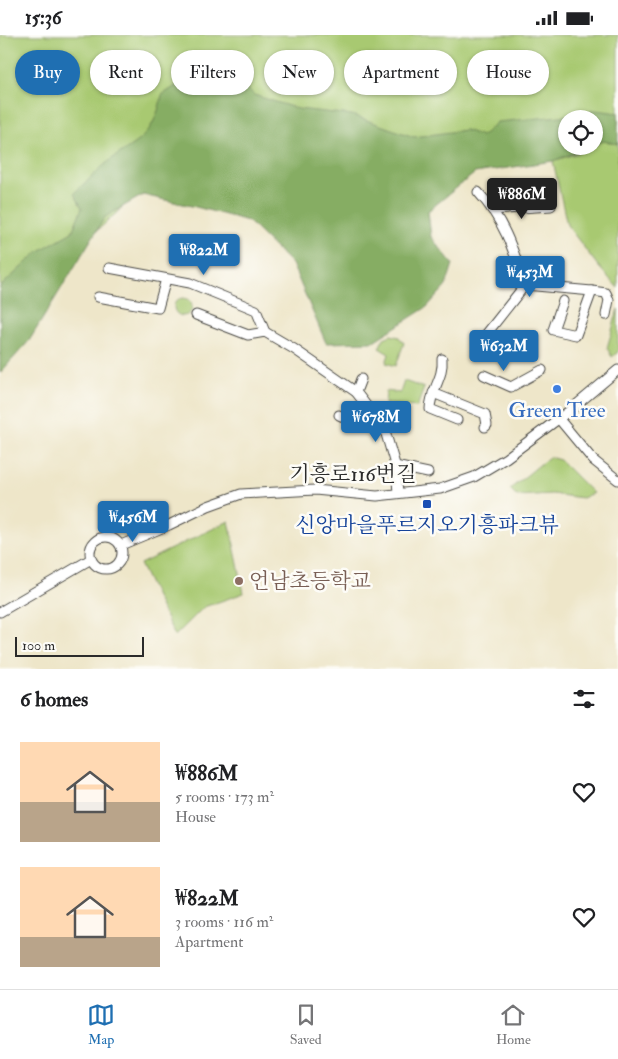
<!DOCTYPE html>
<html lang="en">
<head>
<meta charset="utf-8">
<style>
  :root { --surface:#fff; --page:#f6f6f6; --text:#202124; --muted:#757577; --line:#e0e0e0; --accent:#1f6fb2 }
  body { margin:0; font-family:"IM FELL Double Pica","Noto Serif KR",serif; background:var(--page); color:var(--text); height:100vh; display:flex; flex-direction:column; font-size:19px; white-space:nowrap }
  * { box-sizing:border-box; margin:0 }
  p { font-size:16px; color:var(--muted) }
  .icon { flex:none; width:28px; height:28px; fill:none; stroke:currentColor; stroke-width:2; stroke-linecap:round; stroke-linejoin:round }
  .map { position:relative; height:634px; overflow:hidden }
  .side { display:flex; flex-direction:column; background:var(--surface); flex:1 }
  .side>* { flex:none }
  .hud { position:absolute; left:15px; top:15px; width:589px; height:45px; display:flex; gap:10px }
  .buttons { position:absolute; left:558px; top:75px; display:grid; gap:10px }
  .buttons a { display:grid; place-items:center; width:45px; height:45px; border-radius:50%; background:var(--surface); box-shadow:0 1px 4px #0004; font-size:25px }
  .scale { position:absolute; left:15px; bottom:12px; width:129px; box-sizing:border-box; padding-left:5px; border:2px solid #2b2b2b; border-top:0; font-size:14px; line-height:18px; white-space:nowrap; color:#2b2b2b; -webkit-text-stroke:4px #fdfcf7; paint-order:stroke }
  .price { position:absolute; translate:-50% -42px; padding:0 11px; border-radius:5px; background:var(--accent); color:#fff; font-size:16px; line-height:32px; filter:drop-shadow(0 1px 2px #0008) }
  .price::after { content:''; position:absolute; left:50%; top:30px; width:15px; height:11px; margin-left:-8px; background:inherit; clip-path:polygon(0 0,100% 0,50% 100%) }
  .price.current { background:#222; color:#fff }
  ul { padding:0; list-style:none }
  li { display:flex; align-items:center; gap:15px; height:125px; padding:0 20px }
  li span { display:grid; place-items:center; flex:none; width:140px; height:100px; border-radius:0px; color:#555 }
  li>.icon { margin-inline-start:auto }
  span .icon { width:60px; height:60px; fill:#fffc; stroke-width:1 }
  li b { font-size:21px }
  h2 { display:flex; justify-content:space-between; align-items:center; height:60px; padding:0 20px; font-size:21px }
  .chip { padding:0 18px; border-radius:22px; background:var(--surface); box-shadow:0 1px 4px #0004; font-size:18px; line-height:45px }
  .chip.current { background:var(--accent); color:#fff }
  .status { display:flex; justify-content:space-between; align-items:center; height:35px; padding:0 25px; background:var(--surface); direction:ltr }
  .status svg { height:14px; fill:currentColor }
  .dock { display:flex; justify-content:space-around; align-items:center; height:70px; border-top:1px solid var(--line); background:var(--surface); font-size:14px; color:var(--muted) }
  .dock a { display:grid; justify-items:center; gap:2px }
  .dock .current { color:var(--accent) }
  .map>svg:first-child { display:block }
  .green { fill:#a8c971; stroke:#6a7a4e }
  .forest { fill:#86ad63; stroke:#586c47 }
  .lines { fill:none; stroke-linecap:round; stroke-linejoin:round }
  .minor-casing { stroke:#484743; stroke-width:11 }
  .minor { stroke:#fff; stroke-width:9 }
  .shop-dot { fill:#3f7fe0; stroke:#fdfcf7; stroke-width:2 }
  .transit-dot { fill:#1a4fb4; stroke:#fdfcf7; stroke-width:2 }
  .education-dot { fill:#8d6e63; stroke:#fdfcf7; stroke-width:2 }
  .labels { text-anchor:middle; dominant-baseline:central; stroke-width:5; stroke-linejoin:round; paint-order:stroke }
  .shop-label { font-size:21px; fill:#366cbe; stroke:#fdfcf7 }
  .street-label { font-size:21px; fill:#2b2b2b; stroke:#fdfcf7 }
  .transit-label { font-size:21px; fill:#164399; stroke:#fdfcf7 }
  .education-label { font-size:21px; fill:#785e54; stroke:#fdfcf7; text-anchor:start }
</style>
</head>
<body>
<div class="status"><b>15:36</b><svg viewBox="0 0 49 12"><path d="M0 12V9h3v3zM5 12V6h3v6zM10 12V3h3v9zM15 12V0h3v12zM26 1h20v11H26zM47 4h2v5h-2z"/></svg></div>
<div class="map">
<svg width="618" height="634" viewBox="0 0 618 634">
  <rect width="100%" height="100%" fill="#fdfcf7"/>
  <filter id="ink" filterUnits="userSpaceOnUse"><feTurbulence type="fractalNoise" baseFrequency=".02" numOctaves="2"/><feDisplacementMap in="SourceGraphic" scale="10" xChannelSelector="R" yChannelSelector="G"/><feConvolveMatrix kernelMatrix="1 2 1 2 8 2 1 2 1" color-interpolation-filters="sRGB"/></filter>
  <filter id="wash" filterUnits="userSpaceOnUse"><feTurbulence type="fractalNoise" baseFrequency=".0096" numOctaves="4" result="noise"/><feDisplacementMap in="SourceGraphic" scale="20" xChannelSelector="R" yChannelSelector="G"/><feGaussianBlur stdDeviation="1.12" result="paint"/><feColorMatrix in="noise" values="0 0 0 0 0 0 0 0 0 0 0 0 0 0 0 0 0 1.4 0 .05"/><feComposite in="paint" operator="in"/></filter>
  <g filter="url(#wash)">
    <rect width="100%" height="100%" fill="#eee6c9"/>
    <g class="green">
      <polygon points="0,0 618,0 618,89 594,84 566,84 406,119 238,65 0,286"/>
      <polygon points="603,106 618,109 618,253 598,231 567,190 553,126 581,117"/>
      <circle cx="183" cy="272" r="9"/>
      <polygon points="618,274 618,317 612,322 607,313"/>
      <polygon points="391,300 399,302 404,308 396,331 386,328 389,319 379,313 384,303"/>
      <polygon points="404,346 424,353 417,372 385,369 386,356 400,358"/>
      <polygon points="549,422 560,425 593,458 582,463 552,459 517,461 510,454"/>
      <polygon points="229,486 244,558 204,572 175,601 140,529"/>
    </g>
    <path class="forest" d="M223 28 254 60 298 74 352 80 414 102 465 95 482 101 497 87 571 80 596 75 618 78V109L603 106 594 110V84H566V111H592L553 126 475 138 428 176 431 202 453 229 446 251 427 272 372 307 326 308 292 229 248 186 196 172 143 160 105 182 29 306 0 338V252L39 216 72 197 82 173 74 158C84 149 93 140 103 131 135 104 152 108 162 60L194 39Z"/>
  </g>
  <g filter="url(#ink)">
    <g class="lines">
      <g class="minor-casing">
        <g id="minor">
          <path d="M478 157C504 185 513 214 525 250"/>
          <polyline points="492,175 551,171"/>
          <polyline points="109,233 190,248 256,275 265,297"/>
          <polyline points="592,256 606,258 609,265 606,280"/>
          <polyline points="98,262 158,273 166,244"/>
          <polyline points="196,280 248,300 265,297 294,314 356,357 382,391 386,399 396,433 398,458"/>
          <polyline points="484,302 525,250 592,256 576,300 553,295 563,266"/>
          <path d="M442 324C444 343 430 356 430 374L457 385"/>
          <polyline points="484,340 511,352 542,335"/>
          <polyline points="356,357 361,344"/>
          <polyline points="433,358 485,379 487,390 485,392"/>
          <polyline points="339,380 356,388"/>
          <polyline points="559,384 593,425 618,445"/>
          <polyline points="395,431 428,438"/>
          <circle cx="106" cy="518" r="16"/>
          <polyline points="121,510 169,490 208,471 241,459 315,455 377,461 440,454 474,442 506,423 569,376 618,335"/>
          <polyline points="0,577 91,524"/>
        </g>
      </g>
      <use href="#minor" class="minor"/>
    </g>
  </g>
  <circle class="shop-dot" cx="557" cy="354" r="5"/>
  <rect class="transit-dot" x="422" y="464" width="10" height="10" rx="2.5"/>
  <circle class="education-dot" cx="239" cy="546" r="5"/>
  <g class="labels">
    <g class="shop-label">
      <text x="557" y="375">Green Tree</text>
    </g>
    <g class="street-label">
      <text x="353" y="439">기흥로116번길</text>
    </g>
    <g class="transit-label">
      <text x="427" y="490">신앙마을푸르지오기흥파크뷰</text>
    </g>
    <g class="education-label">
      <text x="249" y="546">언남초등학교</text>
    </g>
  </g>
</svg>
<div class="buttons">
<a><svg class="icon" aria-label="locate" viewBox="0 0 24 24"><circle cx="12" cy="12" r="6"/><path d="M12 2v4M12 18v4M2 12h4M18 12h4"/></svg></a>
</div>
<div class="scale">100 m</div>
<b class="price current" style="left:522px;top:185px">₩886M</b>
<b class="price" style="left:204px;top:241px">₩822M</b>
<b class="price" style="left:530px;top:263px">₩453M</b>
<b class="price" style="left:504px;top:337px">₩632M</b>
<b class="price" style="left:376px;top:408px">₩678M</b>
<b class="price" style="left:133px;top:508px">₩456M</b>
<div class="hud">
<a class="chip current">Buy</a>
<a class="chip">Rent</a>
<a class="chip">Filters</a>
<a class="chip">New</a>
<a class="chip">Apartment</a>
<a class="chip">House</a>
</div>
</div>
<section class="side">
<h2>6 homes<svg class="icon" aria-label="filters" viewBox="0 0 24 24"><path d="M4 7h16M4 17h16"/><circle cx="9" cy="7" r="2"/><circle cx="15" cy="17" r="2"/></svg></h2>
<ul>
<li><span style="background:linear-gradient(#ffd9b3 60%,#b9a48a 0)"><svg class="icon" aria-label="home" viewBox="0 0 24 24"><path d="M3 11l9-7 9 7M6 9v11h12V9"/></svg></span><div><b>₩886M</b><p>5 rooms · 173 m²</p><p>House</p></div><svg class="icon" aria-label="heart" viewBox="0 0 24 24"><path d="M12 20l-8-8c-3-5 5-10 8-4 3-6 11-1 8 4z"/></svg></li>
<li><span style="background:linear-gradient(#ffd9b3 70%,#b9a48a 0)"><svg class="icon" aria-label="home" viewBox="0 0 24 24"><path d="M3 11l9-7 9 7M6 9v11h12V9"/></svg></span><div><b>₩822M</b><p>3 rooms · 116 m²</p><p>Apartment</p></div><svg class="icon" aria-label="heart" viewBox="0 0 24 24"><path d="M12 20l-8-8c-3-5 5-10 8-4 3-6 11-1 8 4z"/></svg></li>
</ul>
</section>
<nav class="dock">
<a class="current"><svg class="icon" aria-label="map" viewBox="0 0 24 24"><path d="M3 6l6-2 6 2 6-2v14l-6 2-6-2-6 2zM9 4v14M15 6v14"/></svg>Map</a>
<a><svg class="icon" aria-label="saved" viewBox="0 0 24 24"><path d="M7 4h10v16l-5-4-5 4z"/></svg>Saved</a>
<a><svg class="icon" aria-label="home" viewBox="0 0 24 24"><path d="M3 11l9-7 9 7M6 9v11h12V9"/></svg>Home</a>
</nav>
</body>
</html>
